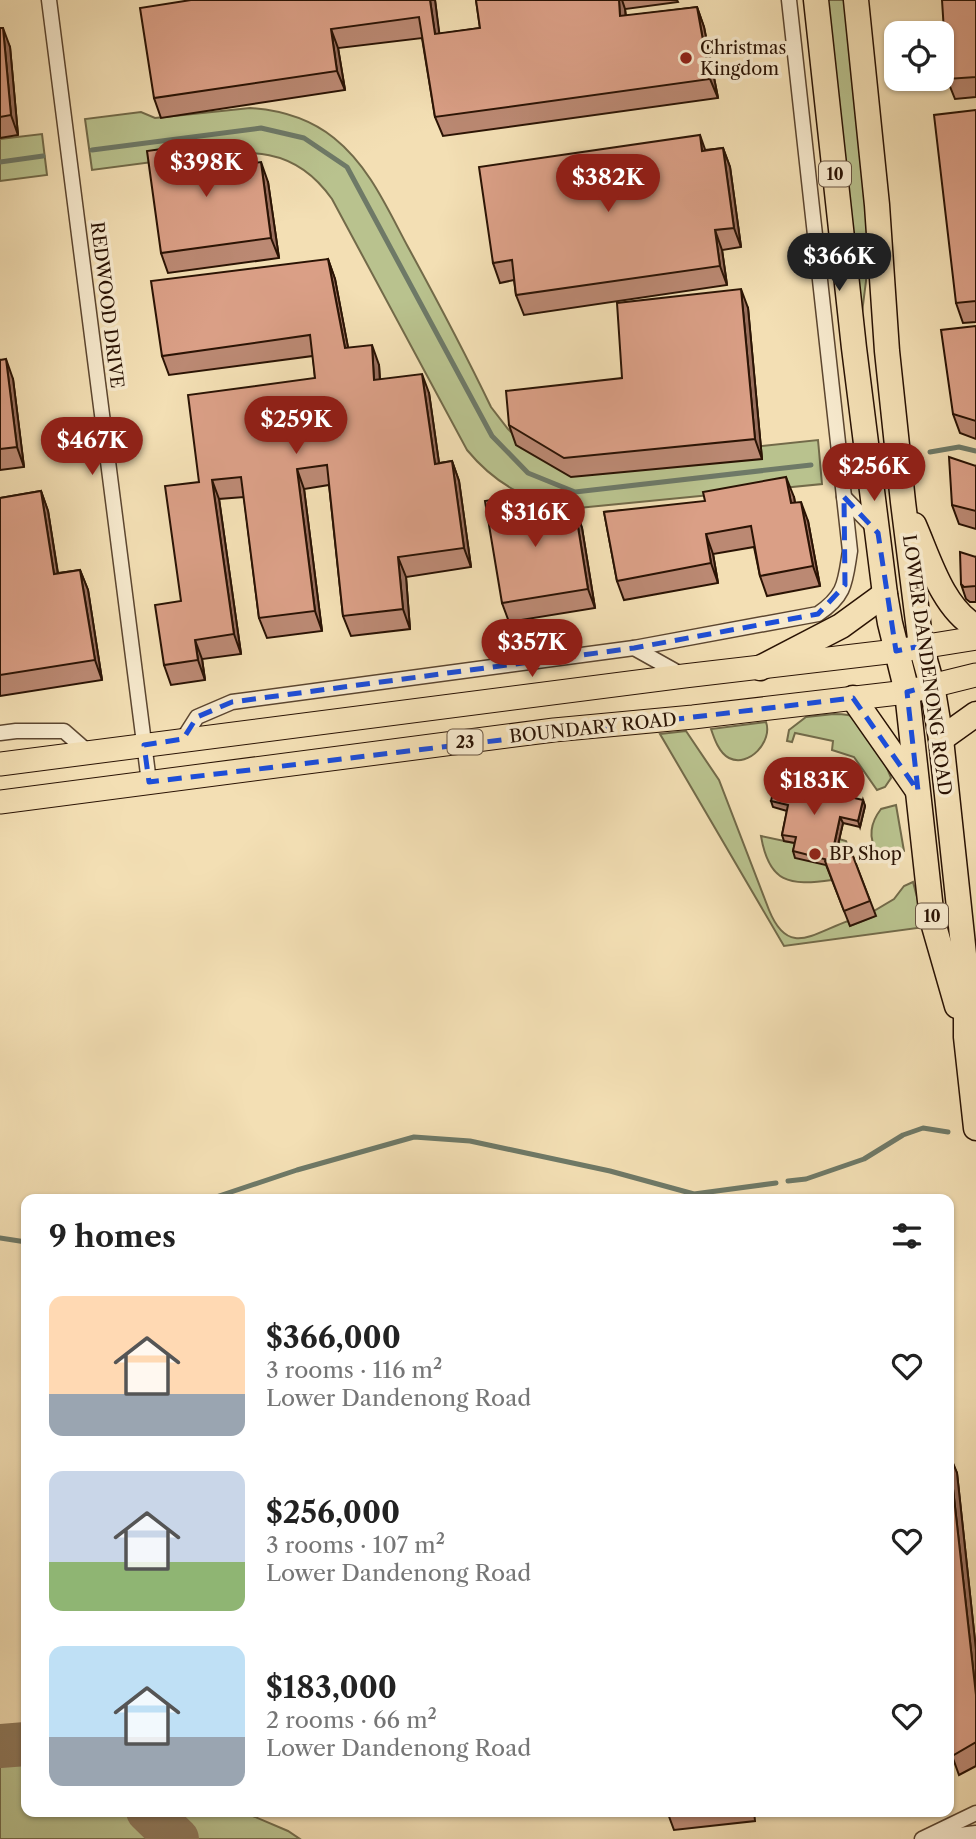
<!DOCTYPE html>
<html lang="en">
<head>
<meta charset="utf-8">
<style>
  :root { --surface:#fff; --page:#f6f6f6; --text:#222; --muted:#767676; --accent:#8f2418 }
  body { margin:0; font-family:"Libre Caslon Text",serif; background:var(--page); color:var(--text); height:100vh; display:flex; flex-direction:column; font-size:26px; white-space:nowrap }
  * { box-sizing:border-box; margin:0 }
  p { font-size:23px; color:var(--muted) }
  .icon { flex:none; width:38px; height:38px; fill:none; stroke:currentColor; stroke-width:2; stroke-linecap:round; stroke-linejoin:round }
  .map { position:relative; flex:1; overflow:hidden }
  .details { position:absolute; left:21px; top:1194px; width:933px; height:623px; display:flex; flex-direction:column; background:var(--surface); border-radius:14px; box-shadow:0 2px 5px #0004 }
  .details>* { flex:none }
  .buttons { position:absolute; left:884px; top:21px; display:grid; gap:14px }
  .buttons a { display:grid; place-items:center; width:70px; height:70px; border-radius:14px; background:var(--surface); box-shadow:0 2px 5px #0004; font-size:35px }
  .price { position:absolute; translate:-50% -60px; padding:0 16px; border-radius:24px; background:var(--accent); color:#fff; font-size:23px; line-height:46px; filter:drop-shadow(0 2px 4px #0008) }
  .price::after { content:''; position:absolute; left:50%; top:42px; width:21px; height:16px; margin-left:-10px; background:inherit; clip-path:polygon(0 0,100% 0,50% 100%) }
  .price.current { background:#222; color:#fff }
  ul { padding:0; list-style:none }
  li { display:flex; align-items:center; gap:21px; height:175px; padding:0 28px }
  li span { display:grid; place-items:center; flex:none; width:196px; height:140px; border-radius:14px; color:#555 }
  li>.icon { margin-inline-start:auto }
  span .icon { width:84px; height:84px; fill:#fffc; stroke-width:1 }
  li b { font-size:30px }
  h2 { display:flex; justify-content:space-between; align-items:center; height:84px; padding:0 28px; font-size:30px }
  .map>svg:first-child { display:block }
  .green { fill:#b9c28e; stroke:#726a49; stroke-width:2 }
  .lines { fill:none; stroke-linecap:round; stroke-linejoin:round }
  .stream { stroke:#6e7967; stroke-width:5 }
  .taxiway { stroke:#8e795c; stroke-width:44 }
  .minor-casing { stroke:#5c4630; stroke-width:17 }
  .primary-casing { stroke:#2a1304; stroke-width:25 }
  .trunk-casing { stroke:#2a1304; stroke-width:27 }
  .minor { stroke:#f7eace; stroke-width:14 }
  .primary { stroke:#f3dfb4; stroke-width:23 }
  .trunk { stroke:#f3dfb4; stroke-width:24 }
  .wall { fill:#bb8973; stroke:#2a1304; stroke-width:2 }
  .shaded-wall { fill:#996f5e; stroke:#2a1304; stroke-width:2 }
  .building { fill:#da9f86; stroke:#2a1304; stroke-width:2 }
  .marked { fill:none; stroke:#1d4ed8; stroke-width:5; stroke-dasharray:14 9; stroke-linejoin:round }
  .poi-dot { fill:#8f2418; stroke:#f7eace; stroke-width:2.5 }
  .labels { text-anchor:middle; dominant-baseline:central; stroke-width:7; stroke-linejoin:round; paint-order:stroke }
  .shield { fill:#f7eace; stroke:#685441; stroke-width:2 }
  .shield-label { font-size:16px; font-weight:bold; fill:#2a1304 }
  .poi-label { font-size:18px; fill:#2a1304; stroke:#f7eace; text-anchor:start }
  .street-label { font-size:18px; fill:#2a1304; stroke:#f7eace }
</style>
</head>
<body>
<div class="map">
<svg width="976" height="1839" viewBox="0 0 976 1839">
  <rect width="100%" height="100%" fill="#f3dfb4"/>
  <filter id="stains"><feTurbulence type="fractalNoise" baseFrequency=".00286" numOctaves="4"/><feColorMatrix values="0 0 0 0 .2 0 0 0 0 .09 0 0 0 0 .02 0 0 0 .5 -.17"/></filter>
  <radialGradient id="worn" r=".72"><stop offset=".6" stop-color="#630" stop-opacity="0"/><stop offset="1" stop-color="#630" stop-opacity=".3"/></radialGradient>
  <g class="green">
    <polygon points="822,0 847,0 868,228 866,281 862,313"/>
    <path d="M250 108C281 110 309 118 334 138 369 166 387 208 408 247 437 300 465 353 491 407L508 429 527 447 605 463 818 440 822 484 578 508C533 506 495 484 467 450L332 199C292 142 244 151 183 158 152 162 122 166 92 170L85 119 141 112 155 118Z"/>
    <polygon points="42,134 47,175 0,181 0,139"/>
    <path d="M834 714C841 714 851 714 856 718 869 729 885 762 891 778L885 787 877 790 854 757 832 750 833 741 795 733 792 742 787 741 789 730 806 717Z"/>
    <path d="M766 722C773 741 749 768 729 758 719 753 714 738 711 729Z"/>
    <path d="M686 731 719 780 769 910C788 957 812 934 848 921L850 926 875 916 874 911 894 899 904 886 913 882 925 927 784 946 660 734Z"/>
    <path d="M896 805 904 851 890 858 878 852C867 838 871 822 881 809Z"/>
    <path d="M761 836 836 852 839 839 846 841 856 866 831 876 832 880C789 886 769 883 761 836Z"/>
    <polygon points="7,1757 26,1758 26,1811 128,1811 162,1839 0,1839 0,1759"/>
    <polygon points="166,1811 241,1811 288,1831 300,1839 193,1839"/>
  </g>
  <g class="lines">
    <g class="stream">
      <polyline points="92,150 261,128 304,138 347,167 492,436 528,473 575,492 811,465"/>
      <polyline points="0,162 43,156"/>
      <polyline points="930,452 959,447 976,451"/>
      <polyline points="788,1181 806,1179 864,1159 903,1135 923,1128 948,1132"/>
      <polyline points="210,1199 297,1170 414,1137 470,1141 610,1171 694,1194 776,1183"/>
      <polyline points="0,1238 26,1242"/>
    </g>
    <g class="taxiway">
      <polyline points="0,1746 26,1744"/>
      <polyline points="148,1811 177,1839"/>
    </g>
    <g class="minor-casing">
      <g id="minor">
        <polyline points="49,0 149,782"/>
        <polyline points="844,497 875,529"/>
        <polyline points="634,648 684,676"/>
        <polyline points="0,733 16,731 64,731 88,752"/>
        <path d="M183 739 197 717 232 702 634 648 818 614C846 595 845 582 850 551L789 0"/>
        <polyline points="935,1838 976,1833"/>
        <polyline points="922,1839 976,1813"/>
      </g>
    </g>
    <g class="primary-casing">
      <g id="primary">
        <polyline points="0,764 684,676 896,651 976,638"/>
        <polyline points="0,802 554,730 693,717 907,692 976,675"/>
      </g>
    </g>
    <g class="trunk-casing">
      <g id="trunk">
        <polyline points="816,0 854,348 885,594 890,623 907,692 932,919 957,1006"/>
        <polyline points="856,0 877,205 887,351 903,502 921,646 932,685 941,739 966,973 966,1037 976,1128"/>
        <path d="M914 525C929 559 942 607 976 627"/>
        <polyline points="760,668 841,626 885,594"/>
        <polyline points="853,698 916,788"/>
        <polyline points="941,739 976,714"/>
      </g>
    </g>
    <use href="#minor" class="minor"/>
    <use href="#primary" class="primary"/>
    <use href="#trunk" class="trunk"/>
  </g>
  <g class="wall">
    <polygon points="191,0 435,0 439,34 480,28 476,0 677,0 678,2 625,9 626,16 697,7 704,27 718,98 443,136 435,117 422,38 338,48 345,90 161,118 154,98"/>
    <polygon points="976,0 976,97 955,99 947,79"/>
    <polygon points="0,28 10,47 18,135 0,138"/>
    <polygon points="976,110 976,322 963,323 956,303"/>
    <polygon points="723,148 730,167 741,247 722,250 727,285 524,315 516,295 514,280 500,283 493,263 705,150"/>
    <polygon points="226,161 227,167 268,182 279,258 168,273 161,253"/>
    <polygon points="328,259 335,279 348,348 379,365 380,380 429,393 439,463 452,461 459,481 471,567 406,577 410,629 351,636 343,616 329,485 304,489 322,631 267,638 259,618 244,497 219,499 241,654 202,659 205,680 171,685 164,665 181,601 199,482 315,378 313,356 169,375 162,356"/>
    <polygon points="748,308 762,459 571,477 516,445 509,425 622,378"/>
    <polygon points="976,326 976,439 960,433 953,414"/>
    <polygon points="0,360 13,379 24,467 0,470"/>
    <polygon points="976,466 976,529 959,524 952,505"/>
    <polygon points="41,491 48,511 58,573 80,570 88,590 102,680 0,696 0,498"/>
    <polygon points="794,497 795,503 808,521 820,586 767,596 760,576 754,547 713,554 718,583 624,600 617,581 604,512"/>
    <polygon points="575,508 582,528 595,608 509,622 502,603 541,514"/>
    <polygon points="976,557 976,602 970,602 966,599 961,584"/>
    <polygon points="863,800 865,806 860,827 843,823 835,857 851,851 876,916 850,926 826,865 795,858 793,851 795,843 784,841 782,835 787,811 773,807 771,801"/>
    <polygon points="948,1453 957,1473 976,1650 976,1766 959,1775 951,1753 948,1754"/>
    <polygon points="667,1811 754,1811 755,1821 674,1830"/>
  </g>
  <g class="shaded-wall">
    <polygon points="430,0 435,0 442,54 435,34"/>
    <polygon points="619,0 622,0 625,9 627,36 620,16"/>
    <polygon points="697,7 704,27 718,98 710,79"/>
    <polygon points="3,28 10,47 18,135 11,115"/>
    <polygon points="331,29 338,48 345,90 337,71"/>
    <polygon points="700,135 707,155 702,151"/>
    <polygon points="219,141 226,161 230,187 222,167"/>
    <polygon points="723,148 730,167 741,247 734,228"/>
    <polygon points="261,162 268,182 279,258 271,238"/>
    <polygon points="715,230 722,250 727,285 720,266"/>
    <polygon points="328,259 335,279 352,368 345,348"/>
    <polygon points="741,289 748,308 762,459 755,439"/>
    <polygon points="372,345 379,365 381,400 374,380"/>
    <polygon points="6,359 13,379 24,467 17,447"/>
    <polygon points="422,374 429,393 442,484 435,464"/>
    <polygon points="452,461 459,481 471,567 464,548"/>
    <polygon points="297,469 304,489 322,631 315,611"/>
    <polygon points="786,477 794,497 798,523 791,503"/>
    <polygon points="212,480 219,499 241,654 234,634"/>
    <polygon points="41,491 48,511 61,594 54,574"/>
    <polygon points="533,493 540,513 544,534 537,514"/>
    <polygon points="801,502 808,521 820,586 813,566"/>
    <polygon points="575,508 582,528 595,608 588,589"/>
    <polygon points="706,534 713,554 718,583 711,563"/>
    <polygon points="398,557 406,577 410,629 403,609"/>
    <polygon points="80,570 88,590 102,680 95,660"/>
    <polygon points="195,640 202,659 205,680 198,660"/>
    <polygon points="863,800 865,806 860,827 858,821"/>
    <polygon points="840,817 843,823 833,867 831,860"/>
    <polygon points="949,1453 957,1473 976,1650 976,1695"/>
  </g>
  <g class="building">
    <polygon points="191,0 430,0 435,34 480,28 476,0 619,0 620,16 697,7 710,79 435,117 419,17 331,29 337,71 154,98 140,8"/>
    <polygon points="942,0 976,0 976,77 947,79"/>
    <polygon points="0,28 3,28 11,115 0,117"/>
    <polygon points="976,110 976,301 956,303 934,115"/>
    <polygon points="700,135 702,151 723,148 734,228 715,230 720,266 516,295 512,260 493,263 479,167"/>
    <polygon points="219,141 222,167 261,162 271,238 161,253 147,151"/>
    <polygon points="328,259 345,348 372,345 374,380 422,374 435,464 452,461 464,548 398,557 403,609 343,616 327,465 297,469 315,611 259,618 241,477 212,480 234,634 195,640 198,660 164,665 155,605 181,601 165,486 199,482 188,395 315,378 310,335 162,356 151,281"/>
    <polygon points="741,289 755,439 564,458 509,425 506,391 622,378 617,303"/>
    <polygon points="976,326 976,421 953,414 941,330"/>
    <polygon points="6,359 17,447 0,449 0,360"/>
    <polygon points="949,457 976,466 976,511 952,505"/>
    <polygon points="786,477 791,503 801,502 813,566 760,576 751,526 706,534 711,563 617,581 604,512 705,501 703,492"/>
    <polygon points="41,491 54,574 80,570 95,660 0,675 0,498"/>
    <polygon points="533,493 537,514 575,508 588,589 502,603 485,501"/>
    <polygon points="960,552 976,557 976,586 964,587 961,584"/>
    <polygon points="776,780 863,800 858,821 840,817 831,859 828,860 793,851 796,837 782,835 788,805 771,801"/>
    <polygon points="851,851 870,901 844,911 825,861"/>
    <polygon points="948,1453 949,1453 976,1695 976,1742 952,1756 948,1745"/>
  </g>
  <path class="marked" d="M844 497 878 533 896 651 921 646 932 685 907 692 918 791 853 698 149 782 144 745 183 739 197 717 232 702 634 648 818 614 845 585Z"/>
  <g class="poi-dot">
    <circle cx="686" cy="58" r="7"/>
    <circle cx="815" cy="854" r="7"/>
  </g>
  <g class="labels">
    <g class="shield">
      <rect x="819" y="161.5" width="32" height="25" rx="5"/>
      <rect x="447.5" y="729.5" width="35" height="25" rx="5"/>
      <rect x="916" y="903.5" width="32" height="25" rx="5"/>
    </g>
    <g class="shield-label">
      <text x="835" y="174">10</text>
      <text x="465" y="742">23</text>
      <text x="932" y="916">10</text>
    </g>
    <g class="poi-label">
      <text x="700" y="48">Christmas<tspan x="700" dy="21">Kingdom</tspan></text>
      <text x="829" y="854">BP Shop</text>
    </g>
    <g class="street-label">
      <text transform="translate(107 305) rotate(83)">REDWOOD DRIVE</text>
      <text transform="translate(927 665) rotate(82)">LOWER DANDENONG ROAD</text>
      <text transform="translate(593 728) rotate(-6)">BOUNDARY ROAD</text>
    </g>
  </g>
  <rect width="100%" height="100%" filter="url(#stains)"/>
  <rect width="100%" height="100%" fill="url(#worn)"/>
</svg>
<div class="buttons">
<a><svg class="icon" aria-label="locate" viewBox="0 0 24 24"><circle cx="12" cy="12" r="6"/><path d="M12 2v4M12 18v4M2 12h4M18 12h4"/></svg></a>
</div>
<b class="price" style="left:206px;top:199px">$398K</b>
<b class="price" style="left:608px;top:214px">$382K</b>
<b class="price current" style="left:839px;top:293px">$366K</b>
<b class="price" style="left:296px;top:456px">$259K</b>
<b class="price" style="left:92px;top:477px">$467K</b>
<b class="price" style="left:874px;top:503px">$256K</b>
<b class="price" style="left:535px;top:549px">$316K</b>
<b class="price" style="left:532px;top:679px">$357K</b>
<b class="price" style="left:814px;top:817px">$183K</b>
<section class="details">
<h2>9 homes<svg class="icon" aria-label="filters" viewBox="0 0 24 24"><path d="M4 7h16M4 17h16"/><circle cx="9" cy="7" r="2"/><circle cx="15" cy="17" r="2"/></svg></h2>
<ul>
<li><span style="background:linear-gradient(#ffd9b3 70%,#9aa5b1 0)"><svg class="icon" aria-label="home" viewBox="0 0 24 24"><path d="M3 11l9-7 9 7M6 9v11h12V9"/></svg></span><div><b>$366,000</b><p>3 rooms · 116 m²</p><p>Lower Dandenong Road</p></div><svg class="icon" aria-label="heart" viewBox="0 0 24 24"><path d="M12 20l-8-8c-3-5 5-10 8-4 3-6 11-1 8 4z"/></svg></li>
<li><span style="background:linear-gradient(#c9d6e8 65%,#8fb573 0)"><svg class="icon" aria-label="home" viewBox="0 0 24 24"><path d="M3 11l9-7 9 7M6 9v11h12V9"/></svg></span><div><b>$256,000</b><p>3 rooms · 107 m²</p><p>Lower Dandenong Road</p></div><svg class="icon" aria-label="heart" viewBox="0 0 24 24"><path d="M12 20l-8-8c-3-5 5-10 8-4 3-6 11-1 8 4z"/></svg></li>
<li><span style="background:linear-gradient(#bfe0f5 65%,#9aa5b1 0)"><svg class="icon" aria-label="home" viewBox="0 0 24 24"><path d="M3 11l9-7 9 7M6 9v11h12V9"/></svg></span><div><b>$183,000</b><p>2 rooms · 66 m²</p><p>Lower Dandenong Road</p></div><svg class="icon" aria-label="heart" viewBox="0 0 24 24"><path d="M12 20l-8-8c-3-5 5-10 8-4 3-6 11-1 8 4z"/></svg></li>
</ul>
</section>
</div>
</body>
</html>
